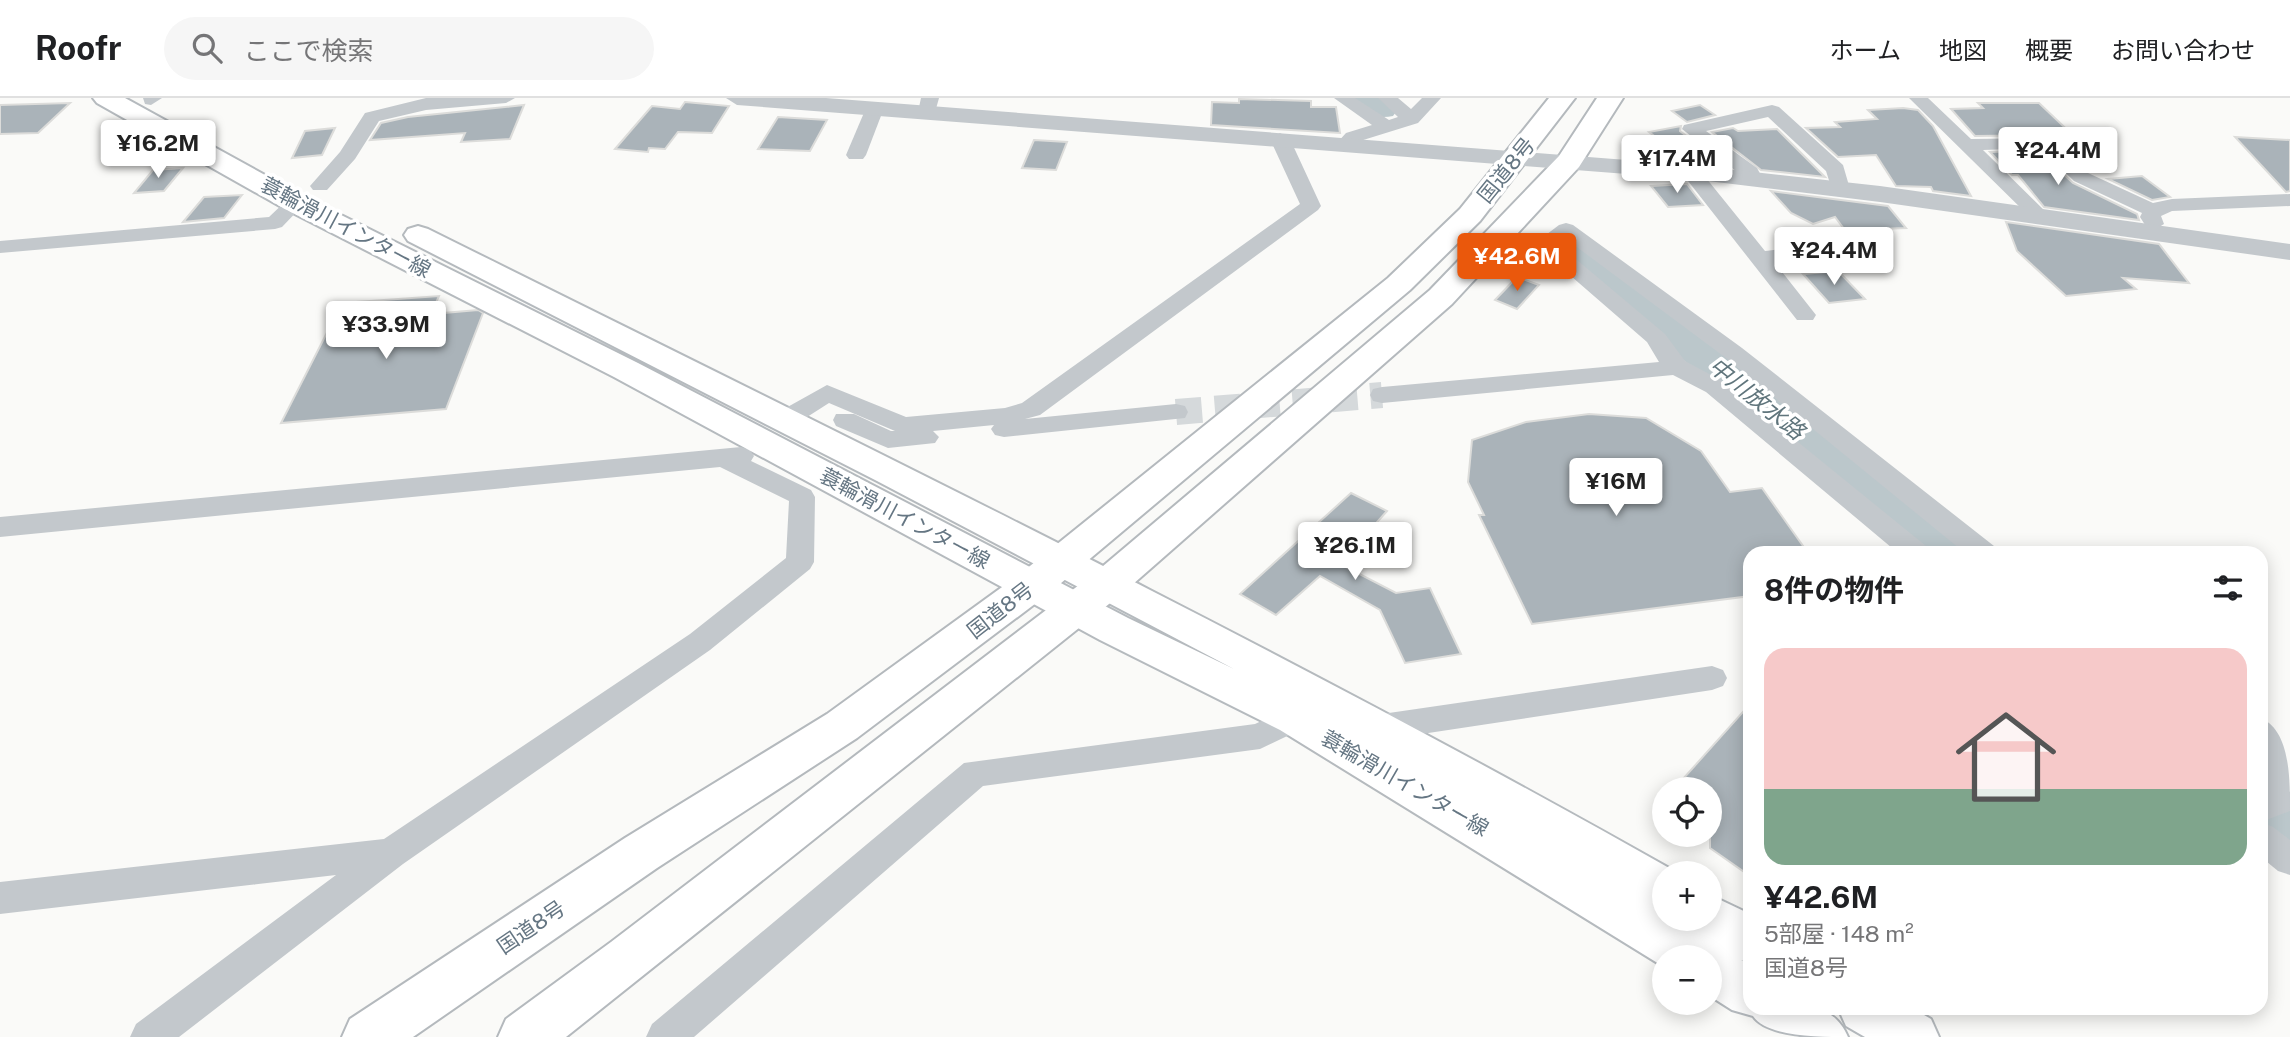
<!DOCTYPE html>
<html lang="ja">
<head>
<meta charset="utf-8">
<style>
  :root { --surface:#fff; --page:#f6f6f6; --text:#202124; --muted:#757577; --line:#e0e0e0; --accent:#ea580c }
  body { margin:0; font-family:"Public Sans","Noto Sans JP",sans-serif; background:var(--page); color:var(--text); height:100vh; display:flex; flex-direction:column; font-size:26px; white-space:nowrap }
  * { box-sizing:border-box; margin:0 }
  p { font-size:23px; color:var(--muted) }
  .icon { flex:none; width:38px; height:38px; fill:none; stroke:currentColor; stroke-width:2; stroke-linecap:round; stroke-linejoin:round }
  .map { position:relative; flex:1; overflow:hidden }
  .drawer { position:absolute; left:1743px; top:448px; width:525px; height:469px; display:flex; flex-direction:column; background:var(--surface); border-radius:21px; box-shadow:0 4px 18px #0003 }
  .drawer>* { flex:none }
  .buttons { position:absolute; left:1652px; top:679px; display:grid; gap:14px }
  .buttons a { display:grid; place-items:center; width:70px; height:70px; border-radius:50%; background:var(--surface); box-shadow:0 4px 18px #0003; font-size:35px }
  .price { position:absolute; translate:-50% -60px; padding:0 16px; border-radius:7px; background:#fff; color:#222; font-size:23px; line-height:46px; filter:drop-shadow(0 2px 4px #0008) }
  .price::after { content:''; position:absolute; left:50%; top:42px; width:21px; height:16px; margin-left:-10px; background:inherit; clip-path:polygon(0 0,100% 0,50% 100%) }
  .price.selected { background:var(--accent); color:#fff }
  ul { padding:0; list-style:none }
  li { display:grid; align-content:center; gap:14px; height:371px; padding:0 21px }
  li+li { border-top:2px solid var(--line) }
  li span { display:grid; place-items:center; height:217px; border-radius:21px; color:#555 }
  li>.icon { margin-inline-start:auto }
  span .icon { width:126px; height:126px; fill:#fffc; stroke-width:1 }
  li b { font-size:30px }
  h2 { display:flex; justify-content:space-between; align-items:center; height:84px; padding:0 21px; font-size:30px }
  header { display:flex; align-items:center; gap:42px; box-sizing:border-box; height:98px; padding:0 35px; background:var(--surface); border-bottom:2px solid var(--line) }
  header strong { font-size:33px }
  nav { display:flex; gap:38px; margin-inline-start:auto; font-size:24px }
  .search { width:490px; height:63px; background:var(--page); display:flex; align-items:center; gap:18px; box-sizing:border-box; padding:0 24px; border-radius:38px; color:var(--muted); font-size:26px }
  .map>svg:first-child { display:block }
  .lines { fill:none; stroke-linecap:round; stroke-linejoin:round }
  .river { fill:#bbc7cb; fill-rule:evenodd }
  .building { fill:#aab3b9; stroke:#dcdcda; stroke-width:2 }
  .minor-tunnel { stroke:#d5d9db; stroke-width:26; stroke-dasharray:26 13; stroke-linecap:butt }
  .primary-casing { stroke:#b5babe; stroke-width:4 }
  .trunk-casing { stroke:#b4b9bd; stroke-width:4 }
  .minor { fill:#c3c8cc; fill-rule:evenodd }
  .tertiary { fill:#c3c8cc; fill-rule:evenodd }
  .primary { fill:#fff; fill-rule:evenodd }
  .trunk { fill:#fff; fill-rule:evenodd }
  .labels { text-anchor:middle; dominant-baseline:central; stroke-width:7; stroke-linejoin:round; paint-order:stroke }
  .street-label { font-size:21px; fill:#657683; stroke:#fff }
  .water-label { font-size:23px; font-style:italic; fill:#60757c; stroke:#fff }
</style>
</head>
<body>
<header>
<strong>Roofr</strong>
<div class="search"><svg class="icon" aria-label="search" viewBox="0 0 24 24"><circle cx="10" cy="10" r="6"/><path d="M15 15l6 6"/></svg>ここで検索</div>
<nav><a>ホーム</a><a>地図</a><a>概要</a><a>お問い合わせ</a></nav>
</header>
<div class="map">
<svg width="2290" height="939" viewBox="0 0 2290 939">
  <rect width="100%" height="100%" fill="#fafaf8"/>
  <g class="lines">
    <g class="river">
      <path d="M1348 0H1387L1398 11 1393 18C1376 22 1359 15 1348 0Z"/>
      <polygon points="1566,135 1579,138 1965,443 1972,455 1916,455 1553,154 1547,146 1553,138"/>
      <polygon points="2261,680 2290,694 2290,754 2269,747 2261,740"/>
    </g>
  </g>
  <g class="building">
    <polygon points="1239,1 1311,3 1311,9 1336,9 1340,35 1211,27 1212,4 1239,5"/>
    <polygon points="685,4 729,8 712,35 678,34 665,51 649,50 648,54 615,51 652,8 680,11"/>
    <polygon points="70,5 38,35 0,36 0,7"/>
    <polygon points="1978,5 2039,5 2078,42 2058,42 2052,37 1975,38 1951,11 1983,10"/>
    <polygon points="524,7 510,41 461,44 465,35 370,42 381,25 408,19"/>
    <polygon points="1700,7 1715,17 1687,24 1672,13"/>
    <polygon points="1903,10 1918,12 1933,28 1971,98 1933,93 1931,89 1896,88 1876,57 1838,59 1806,30 1840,29 1835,24 1877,21 1868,12"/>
    <polygon points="778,19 811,21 827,22 810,53 758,51"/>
    <polygon points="1681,28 1680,33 1718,62 1689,64 1649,34"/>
    <polygon points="335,30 322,57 292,60 305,33"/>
    <polygon points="1733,30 1738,33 1777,31 1825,79 1761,72 1712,34"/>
    <polygon points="2235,39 2290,42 2290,93 2286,94"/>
    <polygon points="1034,42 1067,44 1056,72 1022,70"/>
    <polygon points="2022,53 2061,74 2073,85 2137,116 2139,122 2044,109 2018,77 2012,77 1990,54"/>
    <polygon points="183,70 164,93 134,95 153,72"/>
    <polygon points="2142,78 2170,99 2152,102 2108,81"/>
    <polygon points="1687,86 1703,107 1668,109 1651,88"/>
    <polygon points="1771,93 1888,108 1906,130 1878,131 1887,154 1856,147 1835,119 1813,126 1791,115"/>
    <polygon points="242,97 224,120 183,124 204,99"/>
    <polygon points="2006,124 2159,146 2189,185 2123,180 2136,191 2066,198 2017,153"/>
    <polygon points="1838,173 1865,201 1829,205 1803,176"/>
    <polygon points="1517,179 1539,187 1517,211 1495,202"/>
    <polygon points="439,198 431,216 478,212 483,215 446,311 281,325 342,205"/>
    <polygon points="1589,316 1646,320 1701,353 1730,394 1762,390 1808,455 1750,455 1750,498 1532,526 1479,417 1484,417 1468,384 1472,342 1526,324"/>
    <polygon points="1351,395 1387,413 1340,466 1396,495 1430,490 1461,556 1405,565 1380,512 1320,478 1276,517 1240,496"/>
    <polygon points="1750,606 1750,778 1710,750 1710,691 1674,691"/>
  </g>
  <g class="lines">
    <polyline class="minor-tunnel" points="1176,314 1382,297"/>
    <g class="primary-casing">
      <g id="primary">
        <path d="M93 0H125L305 99 638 265 1128 520 1234 571 877 383 408 143 404 137 408 131 418 128 428 131C848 340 1270 544 1678 775H1664V814L1659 812 1664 815V821H1674L1691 831 1687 821H1710V797L1750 816V865L1741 862 1750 867V910C1790 910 1830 897 1848 939 1819 939 1767 939 1753 918L1732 912 1710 898V859H1664V869L1280 632 1100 542 614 279 285 111 97 5Z"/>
        <polygon points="1838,910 1912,910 1931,921 1939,939 1865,939 1846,928"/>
      </g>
    </g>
    <g class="trunk-casing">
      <g id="trunk">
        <polygon points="1549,0 1575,0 1480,123 1410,192 1048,496 857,640 657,770 413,939 342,939 350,921 625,740 827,616 1020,476 1388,180 1460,111"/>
        <polygon points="1597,0 1623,0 1579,69 1452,206 1124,494 566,939 498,939 506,921 611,844 1096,474 1430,192 1559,58"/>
      </g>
    </g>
    <g class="minor">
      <polygon points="143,0 162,0 151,7 145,6"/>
      <polygon points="426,0 515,0 506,5 426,12 379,23 355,61 327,92 313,92 310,88 340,54 365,15"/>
      <polygon points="921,0 939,0 934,18 920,18 918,14"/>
      <polygon points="1334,0 1355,0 1389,22 1398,19 1378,0 1398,0 1411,11 1422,0 1441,0 1418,25 1360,43 1346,52 1336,46 1346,35 1372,27"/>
      <polygon points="1909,0 1928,0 1971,41 2052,40 2088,75 2153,105 2172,101 2290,96 2290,108 2172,113 2161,118 2164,126 2154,132 2147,130 2140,119 2142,115 2074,83 2040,50 1983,52 2051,119 2048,123 2034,123"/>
      <polygon points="875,4 884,10 866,57 863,61 849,61 846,57 866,10"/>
      <polygon points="1772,7 1779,9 1843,67 1850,91 1847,95 1833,95 1826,73 1768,19 1706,33 1757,70 1763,81 1753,87 1746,85 1741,77 1682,31 1684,27"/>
      <polygon points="1280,35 1290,41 1321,108 1318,112 1040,317 1025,321 1176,306 1185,308 1188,314 1185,320 1004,339 995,337 991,331 994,327 933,333 939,339 935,345 888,350 836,328 833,322 836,316 854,316 891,333 895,333 829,305 793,328 775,328 772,322 775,316 827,287 906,319 1005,310 1022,305 1300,106 1270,41"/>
      <path d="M1691 68 1698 70 1765 153C1787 150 1870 141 1883 160L1872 166 1821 159 1775 165 1816 217 1813 222H1797L1681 74Z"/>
      <polygon points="295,99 305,105 282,129 275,131 0,155 0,143 269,119 288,101"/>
      <polygon points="1566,125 1573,127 1742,250 1994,448 1998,455 1965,455 1726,260 1566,141 1558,146 1665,236 1685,263 1724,284 1926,448 1930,455 1898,455 1706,294 1673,277 1382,305 1373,303 1370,297 1373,291 1382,289 1659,264 1647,244 1534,146 1559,127"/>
      <polygon points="741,349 750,352 754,358 751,363 811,392 815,399 814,464 810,471 710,552 403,766 179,939 130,939 136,926 336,777 0,816 0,784 384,741 690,536 786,460 789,403 720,369 0,439 0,419"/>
      <polygon points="1712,568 1723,572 1727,580 1723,588 1712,592 1382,642 1371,638 1366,629 1371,620 1382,616"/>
      <polygon points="1295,607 1306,611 1311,620 1306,629 1260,651 983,688 694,939 646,939 652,926 964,665 1255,626"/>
      <path d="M2261 620C2290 633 2290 679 2290 713L2261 724V694L2268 690 2261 659Z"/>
      <polygon points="2261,724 2273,729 2290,742 2290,777 2278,773 2261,759"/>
    </g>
    <polygon class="tertiary" points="726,0 826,0 1691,67 1880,88 2290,146 2290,162 1880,104 1691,81 737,7"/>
    <use href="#primary" class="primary"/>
    <use href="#trunk" class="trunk"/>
  </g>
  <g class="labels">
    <g class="street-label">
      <text transform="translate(1506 72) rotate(-51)">国道8号</text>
      <text transform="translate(346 129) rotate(28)">蓑輪滑川インター線</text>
      <text transform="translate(905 420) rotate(28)">蓑輪滑川インター線</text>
      <text transform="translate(1000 512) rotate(-38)">国道8号</text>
      <text transform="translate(1405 685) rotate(30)">蓑輪滑川インター線</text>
      <text transform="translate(531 829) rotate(-34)">国道8号</text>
    </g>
    <g class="water-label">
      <text transform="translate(1757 300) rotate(39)">中川放水路</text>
    </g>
  </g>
</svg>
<div class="buttons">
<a><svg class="icon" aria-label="locate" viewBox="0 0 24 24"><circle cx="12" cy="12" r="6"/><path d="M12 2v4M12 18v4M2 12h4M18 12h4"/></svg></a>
<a>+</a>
<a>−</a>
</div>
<b class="price" style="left:158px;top:82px">¥16.2M</b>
<b class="price" style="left:2058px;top:89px">¥24.4M</b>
<b class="price" style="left:1677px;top:97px">¥17.4M</b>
<b class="price" style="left:1834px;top:189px">¥24.4M</b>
<b class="price selected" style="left:1517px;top:195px">¥42.6M</b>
<b class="price" style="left:386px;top:263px">¥33.9M</b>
<b class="price" style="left:1616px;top:420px">¥16M</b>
<b class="price" style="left:1355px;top:484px">¥26.1M</b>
<section class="drawer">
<h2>8件の物件<svg class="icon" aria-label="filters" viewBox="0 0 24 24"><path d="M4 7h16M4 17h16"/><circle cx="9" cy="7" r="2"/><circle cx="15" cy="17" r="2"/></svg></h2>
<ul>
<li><span style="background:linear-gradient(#f6c9c9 65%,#7fa58c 0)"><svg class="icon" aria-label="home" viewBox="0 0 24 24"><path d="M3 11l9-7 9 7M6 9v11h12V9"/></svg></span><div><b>¥42.6M</b><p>5部屋 · 148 m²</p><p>国道8号</p></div></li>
</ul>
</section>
</div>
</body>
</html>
